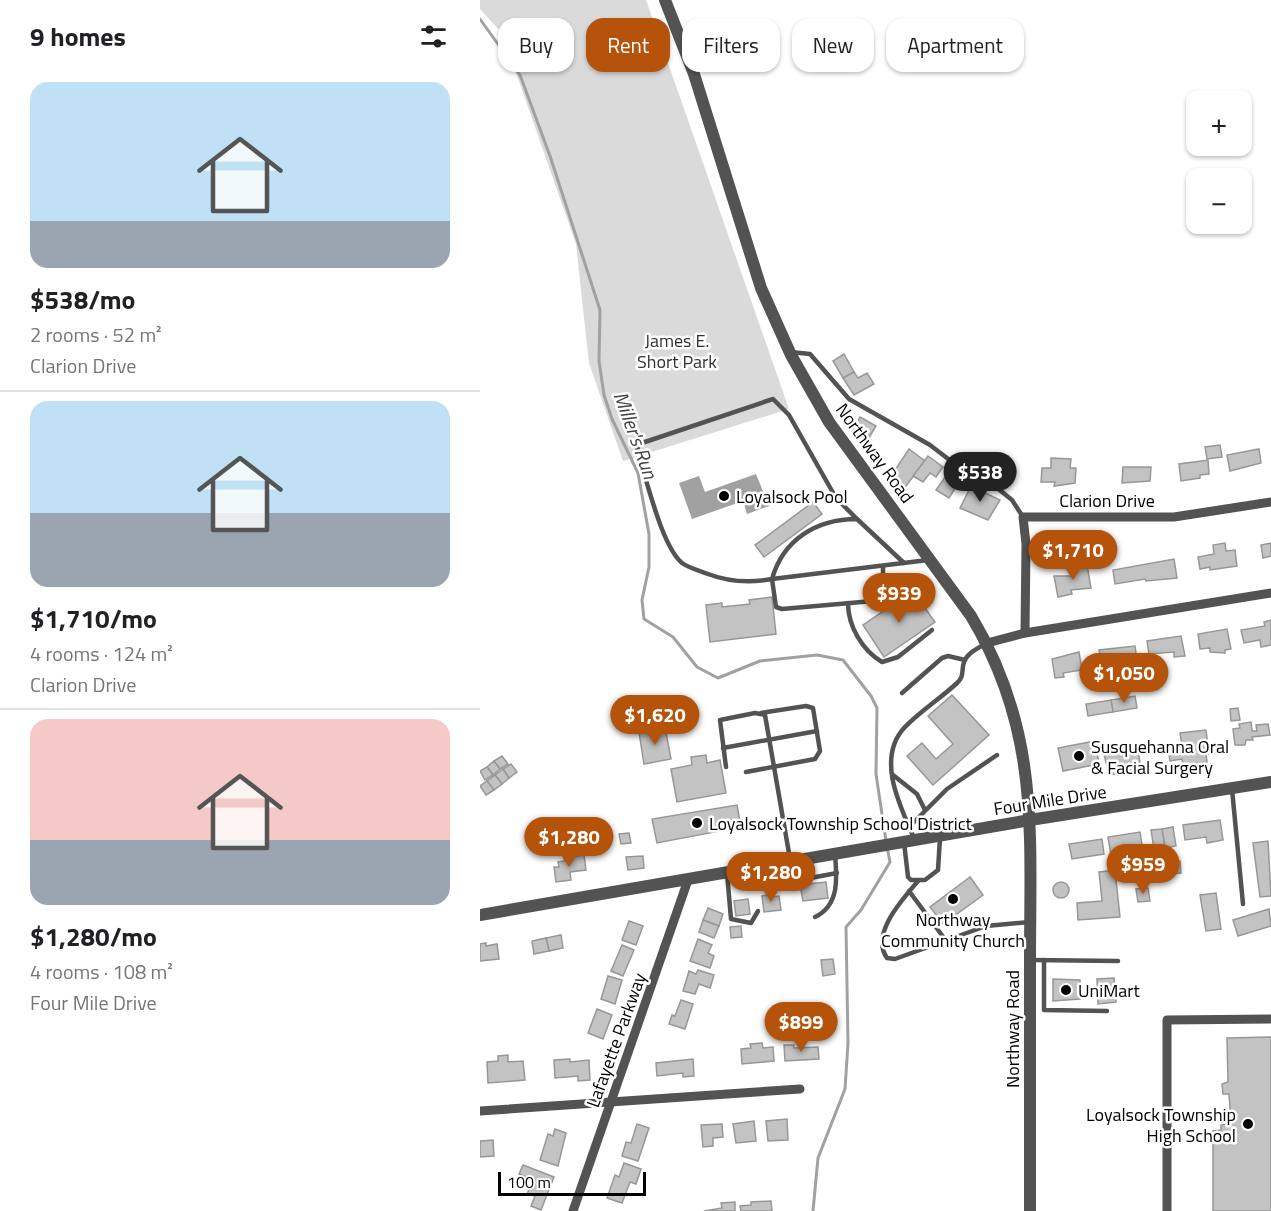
<!DOCTYPE html>
<html lang="en">
<head>
<meta charset="utf-8">
<style>
  :root { --surface:#fff; --page:#f6f6f6; --text:#202124; --muted:#757577; --line:#e0e0e0; --accent:#b45309 }
  body { margin:0; font-family:"Titillium Web",sans-serif; background:var(--page); color:var(--text); height:100vh; display:flex; flex-direction:column; font-size:22px; white-space:nowrap }
  * { box-sizing:border-box; margin:0 }
  p { font-size:20px; color:var(--muted) }
  .icon { flex:none; width:33px; height:33px; fill:none; stroke:currentColor; stroke-width:2; stroke-linecap:round; stroke-linejoin:round }
  .map { position:relative; flex:1; overflow:hidden }
  .details { display:flex; flex-direction:column; background:var(--surface); width:480px }
  .details>* { flex:none }
  .hud { position:absolute; left:18px; top:18px; width:570px; height:54px; display:flex; gap:12px }
  .buttons { position:absolute; left:706px; top:90px; display:grid; gap:12px }
  .buttons a { display:grid; place-items:center; width:66px; height:66px; border-radius:12px; background:var(--surface); box-shadow:0 2px 4px #0004; font-size:30px }
  .scale { position:absolute; left:18px; bottom:15px; width:148px; box-sizing:border-box; padding-left:6px; border:3px solid #000; border-top:0; font-size:16px; line-height:21px; white-space:nowrap; color:#000; -webkit-text-stroke:4px #fff; paint-order:stroke }
  .price { position:absolute; translate:-50% -51px; padding:0 14px; border-radius:21px; background:var(--accent); color:#fff; font-size:20px; line-height:39px; filter:drop-shadow(0 2px 3px #0008) }
  .price::after { content:''; position:absolute; left:50%; top:36px; width:18px; height:14px; margin-left:-9px; background:inherit; clip-path:polygon(0 0,100% 0,50% 100%) }
  .price.current { background:#222; color:#fff }
  ul { padding:0; list-style:none }
  li { display:grid; align-content:center; gap:12px; height:318px; padding:0 30px }
  li+li { border-top:2px solid var(--line) }
  li span { display:grid; place-items:center; height:186px; border-radius:18px; color:#555 }
  li>.icon { margin-inline-start:auto }
  span .icon { width:108px; height:108px; fill:#fffc; stroke-width:1 }
  li b { font-size:26px }
  h2 { display:flex; justify-content:space-between; align-items:center; height:72px; padding:0 30px; font-size:26px }
  .tag { padding:0 21px; border-radius:18px; background:var(--surface); box-shadow:0 2px 4px #0004; font-size:21px; line-height:54px }
  .tag.current { background:var(--accent); color:#fff }
  main { display:flex; flex:1; min-height:0 }
  .map>svg:first-child { display:block }
  .green { fill:#dadada }
  .water { fill:#a1a1a1 }
  .lines { fill:none; stroke-linecap:round; stroke-linejoin:round }
  .stream { stroke:#a1a1a1; stroke-width:3 }
  .building { fill:#c3c3c3; stroke:#979797; stroke-width:1.5 }
  .service { stroke:#535353; stroke-width:4.5 }
  .minor { stroke:#535353; stroke-width:9 }
  .tertiary { stroke:#535353; stroke-width:12 }
  .poi-dot { fill:#000; stroke:#fff; stroke-width:2 }
  .labels { text-anchor:middle; dominant-baseline:central; stroke-width:5; stroke-linejoin:round; paint-order:stroke }
  .park-label { font-size:18px; fill:#313131; stroke:#fff }
  .street-label { font-size:18px; fill:#000; stroke:#fff }
  .poi-label { font-size:18px; fill:#000; stroke:#fff; text-anchor:start }
  .water-label { font-size:20px; font-style:italic; fill:#424242; stroke:#fff }
</style>
</head>
<body>
<main>
<section class="details">
<h2>9 homes<svg class="icon" aria-label="filters" viewBox="0 0 24 24"><path d="M4 7h16M4 17h16"/><circle cx="9" cy="7" r="2"/><circle cx="15" cy="17" r="2"/></svg></h2>
<ul>
<li><span style="background:linear-gradient(#bfe0f5 75%,#9aa5b1 0)"><svg class="icon" aria-label="home" viewBox="0 0 24 24"><path d="M3 11l9-7 9 7M6 9v11h12V9"/></svg></span><div><b>$538/mo</b><p>2 rooms · 52 m²</p><p>Clarion Drive</p></div></li>
<li><span style="background:linear-gradient(#bfe0f5 60%,#9aa5b1 0)"><svg class="icon" aria-label="home" viewBox="0 0 24 24"><path d="M3 11l9-7 9 7M6 9v11h12V9"/></svg></span><div><b>$1,710/mo</b><p>4 rooms · 124 m²</p><p>Clarion Drive</p></div></li>
<li><span style="background:linear-gradient(#f6c9c9 65%,#9aa5b1 0)"><svg class="icon" aria-label="home" viewBox="0 0 24 24"><path d="M3 11l9-7 9 7M6 9v11h12V9"/></svg></span><div><b>$1,280/mo</b><p>4 rooms · 108 m²</p><p>Four Mile Drive</p></div></li>
</ul>
</section>
<div class="map">
<svg width="791" height="1211" viewBox="0 0 791 1211">
  <rect width="100%" height="100%" fill="#fff"/>
  <polygon class="green" points="0,0 166,0 309,409 143,461 109,363 96,244 22,33 0,9"/>
  <polygon class="water" points="276,474 289,506 267,514 263,501 212,519 199,483 219,476 225,492"/>
  <g class="lines">
    <g class="stream">
      <polyline points="0,19 40,75 70,156 120,310 119,361 124,395 132,419 158,473 169,534 169,567 162,600 164,619 193,637 217,667 238,678 280,661 337,655 363,660 391,696 397,708 396,774 406,841"/>
      <polyline points="333,1211 338,1158 365,1089 368,1043 366,927 381,910 410,862 407,847"/>
    </g>
  </g>
  <g class="building">
    <polygon points="364,354 374,372 363,378 353,361"/>
    <polygon points="374,372 378,378 387,373 394,384 374,395 363,378"/>
    <polygon points="380,417 396,426 387,441 372,432"/>
    <polygon points="740,445 742,457 727,459 725,447"/>
    <polygon points="429,449 445,461 423,490 409,479"/>
    <polygon points="779,449 781,463 750,471 747,455"/>
    <polygon points="448,456 463,467 456,477 450,473 443,482 433,476"/>
    <polygon points="571,458 591,459 590,468 596,468 595,483 574,486 575,482 561,482 562,468 571,468"/>
    <polygon points="728,460 729,474 720,475 720,478 701,481 699,464"/>
    <polygon points="643,467 671,467 670,481 642,483"/>
    <polygon points="468,473 480,481 469,498 456,490"/>
    <polygon points="491,486 520,500 508,520 480,508"/>
    <polygon points="333,502 342,514 284,557 275,545"/>
    <polygon points="745,543 746,551 755,550 757,566 730,570 730,567 720,569 718,557 734,554 733,545"/>
    <polygon points="791,543 791,556 783,558 781,545"/>
    <polygon points="694,559 697,578 666,581 665,579 635,584 633,570"/>
    <polygon points="607,565 611,588 591,590 592,594 578,597 574,576 593,576 592,567"/>
    <polygon points="433,591 455,622 404,657 383,625"/>
    <polygon points="292,597 296,634 230,642 226,605 242,603 242,607 270,604 269,600"/>
    <polygon points="791,620 791,645 781,647 780,640 764,643 761,630 785,626 784,622"/>
    <polygon points="747,629 751,649 745,650 745,653 730,652 730,648 720,649 718,634"/>
    <polygon points="701,636 705,656 694,657 694,652 669,654 667,641"/>
    <polygon points="655,646 657,661 635,668 635,665 622,667 619,650"/>
    <polygon points="599,652 602,670 583,673 584,677 575,678 572,659"/>
    <polygon points="472,695 509,735 453,785 427,756 442,743 456,759 473,744 448,716"/>
    <polygon points="655,696 657,708 633,712 631,700"/>
    <polygon points="631,700 633,712 608,716 606,704"/>
    <polygon points="758,708 760,720 751,721 750,709"/>
    <polygon points="771,722 772,731 777,731 776,725 788,724 790,735 772,737 773,740 766,740 765,745 755,745 753,729 760,728 759,724"/>
    <polygon points="185,727 191,759 164,764 159,732"/>
    <polygon points="726,730 729,754 726,754 727,762 703,765 702,759 690,761 688,748 702,746 700,733"/>
    <polygon points="615,741 619,764 583,771 578,748"/>
    <polygon points="658,749 660,763 650,764 651,772 629,775 624,754"/>
    <polygon points="226,755 227,763 240,760 246,793 197,802 191,769 212,765 211,757"/>
    <polygon points="22,756 28,764 20,769 14,761"/>
    <polygon points="14,761 20,769 13,775 7,767"/>
    <polygon points="31,764 37,772 29,778 23,769"/>
    <polygon points="7,767 13,775 5,780 0,771"/>
    <polygon points="23,769 29,778 22,784 15,775"/>
    <polygon points="15,775 22,784 14,790 7,781"/>
    <polygon points="7,781 14,790 6,795 0,786"/>
    <polygon points="257,805 261,827 177,843 172,819"/>
    <polygon points="740,820 743,840 727,843 726,837 705,840 703,825"/>
    <polygon points="693,827 696,846 685,848 682,829"/>
    <polygon points="682,829 685,848 674,849 671,830"/>
    <polygon points="660,832 663,851 631,855 628,837"/>
    <polygon points="149,833 151,843 141,844 139,834"/>
    <polygon points="622,839 624,854 592,859 589,844"/>
    <polygon points="788,841 791,896 780,897 773,843"/>
    <polygon points="104,855 106,870 90,872 91,880 76,882 74,867 79,867 78,862 85,861 84,858"/>
    <polygon points="163,856 164,868 148,870 146,857"/>
    <polygon points="700,861 701,873 691,874 689,862"/>
    <polygon points="635,870 640,917 598,920 597,903 622,901 619,872"/>
    <polygon points="490,877 503,895 463,924 450,907"/>
    <polygon points="346,882 348,898 323,901 320,885"/>
    <circle cx="581" cy="890" r="8"/>
    <polygon points="668,888 670,901 658,902 656,889"/>
    <polygon points="736,893 741,929 726,931 720,895"/>
    <polygon points="291,894 291,897 299,896 301,910 284,912 282,896"/>
    <polygon points="268,899 270,914 256,916 254,901"/>
    <polygon points="228,908 243,914 239,926 223,920"/>
    <polygon points="789,909 791,926 758,936 753,920"/>
    <polygon points="223,920 239,926 234,938 219,932"/>
    <polygon points="149,921 163,926 156,945 142,940"/>
    <polygon points="261,926 262,937 251,938 250,927"/>
    <polygon points="81,935 83,948 69,951 66,938"/>
    <polygon points="66,938 69,951 54,954 52,941"/>
    <polygon points="218,939 232,945 228,953 234,956 230,968 210,961"/>
    <polygon points="6,943 6,946 17,944 19,959 0,961 0,944"/>
    <polygon points="142,945 154,950 143,976 131,971"/>
    <polygon points="353,959 355,974 343,976 341,960"/>
    <polygon points="218,970 234,975 230,988 219,984 215,994 203,991 209,971 216,974"/>
    <polygon points="128,976 142,980 135,1004 121,999"/>
    <polygon points="634,978 636,1002 618,1004 617,979"/>
    <polygon points="573,979 600,980 600,999 573,1001"/>
    <polygon points="201,1000 213,1004 205,1029 189,1024 192,1015 195,1016"/>
    <polygon points="117,1009 132,1015 123,1039 108,1033"/>
    <polygon points="791,1037 791,1211 733,1211 733,1131 741,1130 741,1125 751,1123 749,1094 743,1094 742,1084 748,1082 747,1038"/>
    <polygon points="282,1043 283,1048 293,1047 294,1061 262,1064 261,1049 271,1048 270,1044"/>
    <polygon points="304,1045 314,1045 314,1048 338,1047 339,1059 305,1061"/>
    <polygon points="28,1055 28,1062 43,1061 45,1080 8,1083 7,1062 18,1061 18,1056"/>
    <polygon points="90,1059 90,1062 109,1060 110,1080 98,1081 98,1076 75,1078 74,1060"/>
    <polygon points="213,1059 214,1076 203,1077 203,1073 177,1076 176,1063"/>
    <polygon points="307,1119 308,1140 288,1141 286,1121"/>
    <polygon points="274,1121 276,1141 256,1143 253,1124"/>
    <polygon points="157,1124 169,1128 158,1161 142,1156 146,1142 151,1143"/>
    <polygon points="242,1124 243,1137 233,1138 233,1146 223,1147 221,1125"/>
    <polygon points="75,1129 86,1133 78,1166 60,1160 68,1134 73,1136"/>
    <polygon points="13,1140 14,1156 0,1157 0,1141"/>
    <polygon points="144,1163 161,1169 156,1184 150,1182 142,1203 127,1198 135,1175 139,1177"/>
    <polygon points="43,1165 74,1177 61,1210 51,1206 55,1196 47,1194 53,1180 39,1174"/>
    <polygon points="291,1201 292,1211 261,1211 260,1206 271,1205 271,1202"/>
    <polygon points="255,1202 255,1211 224,1211 242,1208 241,1203"/>
  </g>
  <g class="lines">
    <g class="service">
      <polyline points="310,352 330,354 369,399 450,445 480,468 516,487 532,500 543,517"/>
      <path d="M377 519 356 498 309 415 293 399 159 444 157 451C167 479 181 545 202 563 209 568 220 571 228 574 249 582 270 583 292 579L296 607 302 609 393 601 403 588V566"/>
      <path d="M424 563 377 519C336 519 303 540 292 579L448 560"/>
      <path d="M368 603C368 626 382 650 402 662L418 657 452 630"/>
      <polyline points="422,693 462,658 468,656 485,660"/>
      <polyline points="243,748 337,731"/>
      <polyline points="246,767 240,720 275,713 285,715 310,859"/>
      <polyline points="266,772 335,759 340,751 333,708 326,706 281,713"/>
      <polyline points="413,775 437,794 445,810"/>
      <polyline points="752,789 763,904"/>
      <polyline points="429,827 467,789 517,755"/>
      <path d="M434 838C420 806 396 759 424 728 440 711 460 699 477 683 485 676 481 670 484 662 487 653 497 649 505 644"/>
      <polyline points="424,842 428,877 431,880 445,880 458,870 460,838"/>
      <polyline points="299,864 302,876 309,882 357,873"/>
      <polyline points="247,873 251,919 271,923 278,911"/>
      <path d="M438 881C422 900 390 934 407 958L415 959 506 926 550 922"/>
      <polyline points="429,891 467,942"/>
      <path d="M335 917C360 905 357 877 355 854"/>
      <polyline points="552,960 638,961"/>
      <polyline points="564,960 564,1010 627,1011"/>
    </g>
    <g class="minor">
      <polyline points="791,502 694,517 543,517 546,544 545,633 791,593"/>
      <polyline points="507,643 545,633"/>
      <polyline points="0,1111 320,1089"/>
      <polyline points="93,1211 208,880"/>
      <polyline points="687,1211 687,1020 791,1019"/>
    </g>
    <g class="tertiary">
      <path d="M185 0 214 74 281 288 311 355 349 422 491 616C560 731 550 832 550 961 550 1044 550 1128 550 1211"/>
      <polyline points="0,915 550,820 791,782"/>
    </g>
  </g>
  <g class="poi-dot">
    <circle cx="244" cy="496" r="6"/>
    <circle cx="599" cy="756" r="6"/>
    <circle cx="217" cy="823" r="6"/>
    <circle cx="473" cy="899" r="6"/>
    <circle cx="586" cy="990" r="6"/>
    <circle cx="768" cy="1124" r="6"/>
  </g>
  <g class="labels">
    <g class="park-label">
      <text x="197" y="340">James E.<tspan x="197" dy="21">Short Park</tspan></text>
    </g>
    <g class="street-label">
      <text transform="translate(395 453) rotate(54)">Northway Road</text>
      <text x="627" y="500">Clarion Drive</text>
      <text transform="translate(570 800) rotate(-9)">Four Mile Drive</text>
      <text transform="translate(532 1029) rotate(-90)">Northway Road</text>
      <text transform="translate(136 1040) rotate(-70)">Lafayette Parkway</text>
    </g>
    <g class="poi-label">
      <text x="256" y="496">Loyalsock Pool</text>
      <text x="611" y="746">Susquehanna Oral<tspan x="611" dy="21">&amp; Facial Surgery</tspan></text>
      <text x="229" y="823">Loyalsock Township School District</text>
      <text x="473" y="919" text-anchor="middle">Northway<tspan x="473" dy="21">Community Church</tspan></text>
      <text x="598" y="990">UniMart</text>
      <text x="756" y="1114" text-anchor="end">Loyalsock Township<tspan x="756" dy="21">High School</tspan></text>
    </g>
    <g class="water-label">
      <text transform="translate(156 435) rotate(70)">Miller's Run</text>
    </g>
  </g>
</svg>
<div class="buttons">
<a>+</a>
<a>−</a>
</div>
<div class="scale">100 m</div>
<b class="price current" style="left:500px;top:503px">$538</b>
<b class="price" style="left:593px;top:581px">$1,710</b>
<b class="price" style="left:419px;top:624px">$939</b>
<b class="price" style="left:644px;top:704px">$1,050</b>
<b class="price" style="left:175px;top:746px">$1,620</b>
<b class="price" style="left:89px;top:868px">$1,280</b>
<b class="price" style="left:663px;top:895px">$959</b>
<b class="price" style="left:291px;top:903px">$1,280</b>
<b class="price" style="left:321px;top:1053px">$899</b>
<div class="hud">
<a class="tag">Buy</a>
<a class="tag current">Rent</a>
<a class="tag">Filters</a>
<a class="tag">New</a>
<a class="tag">Apartment</a>
</div>
</div>
</main>
</body>
</html>
